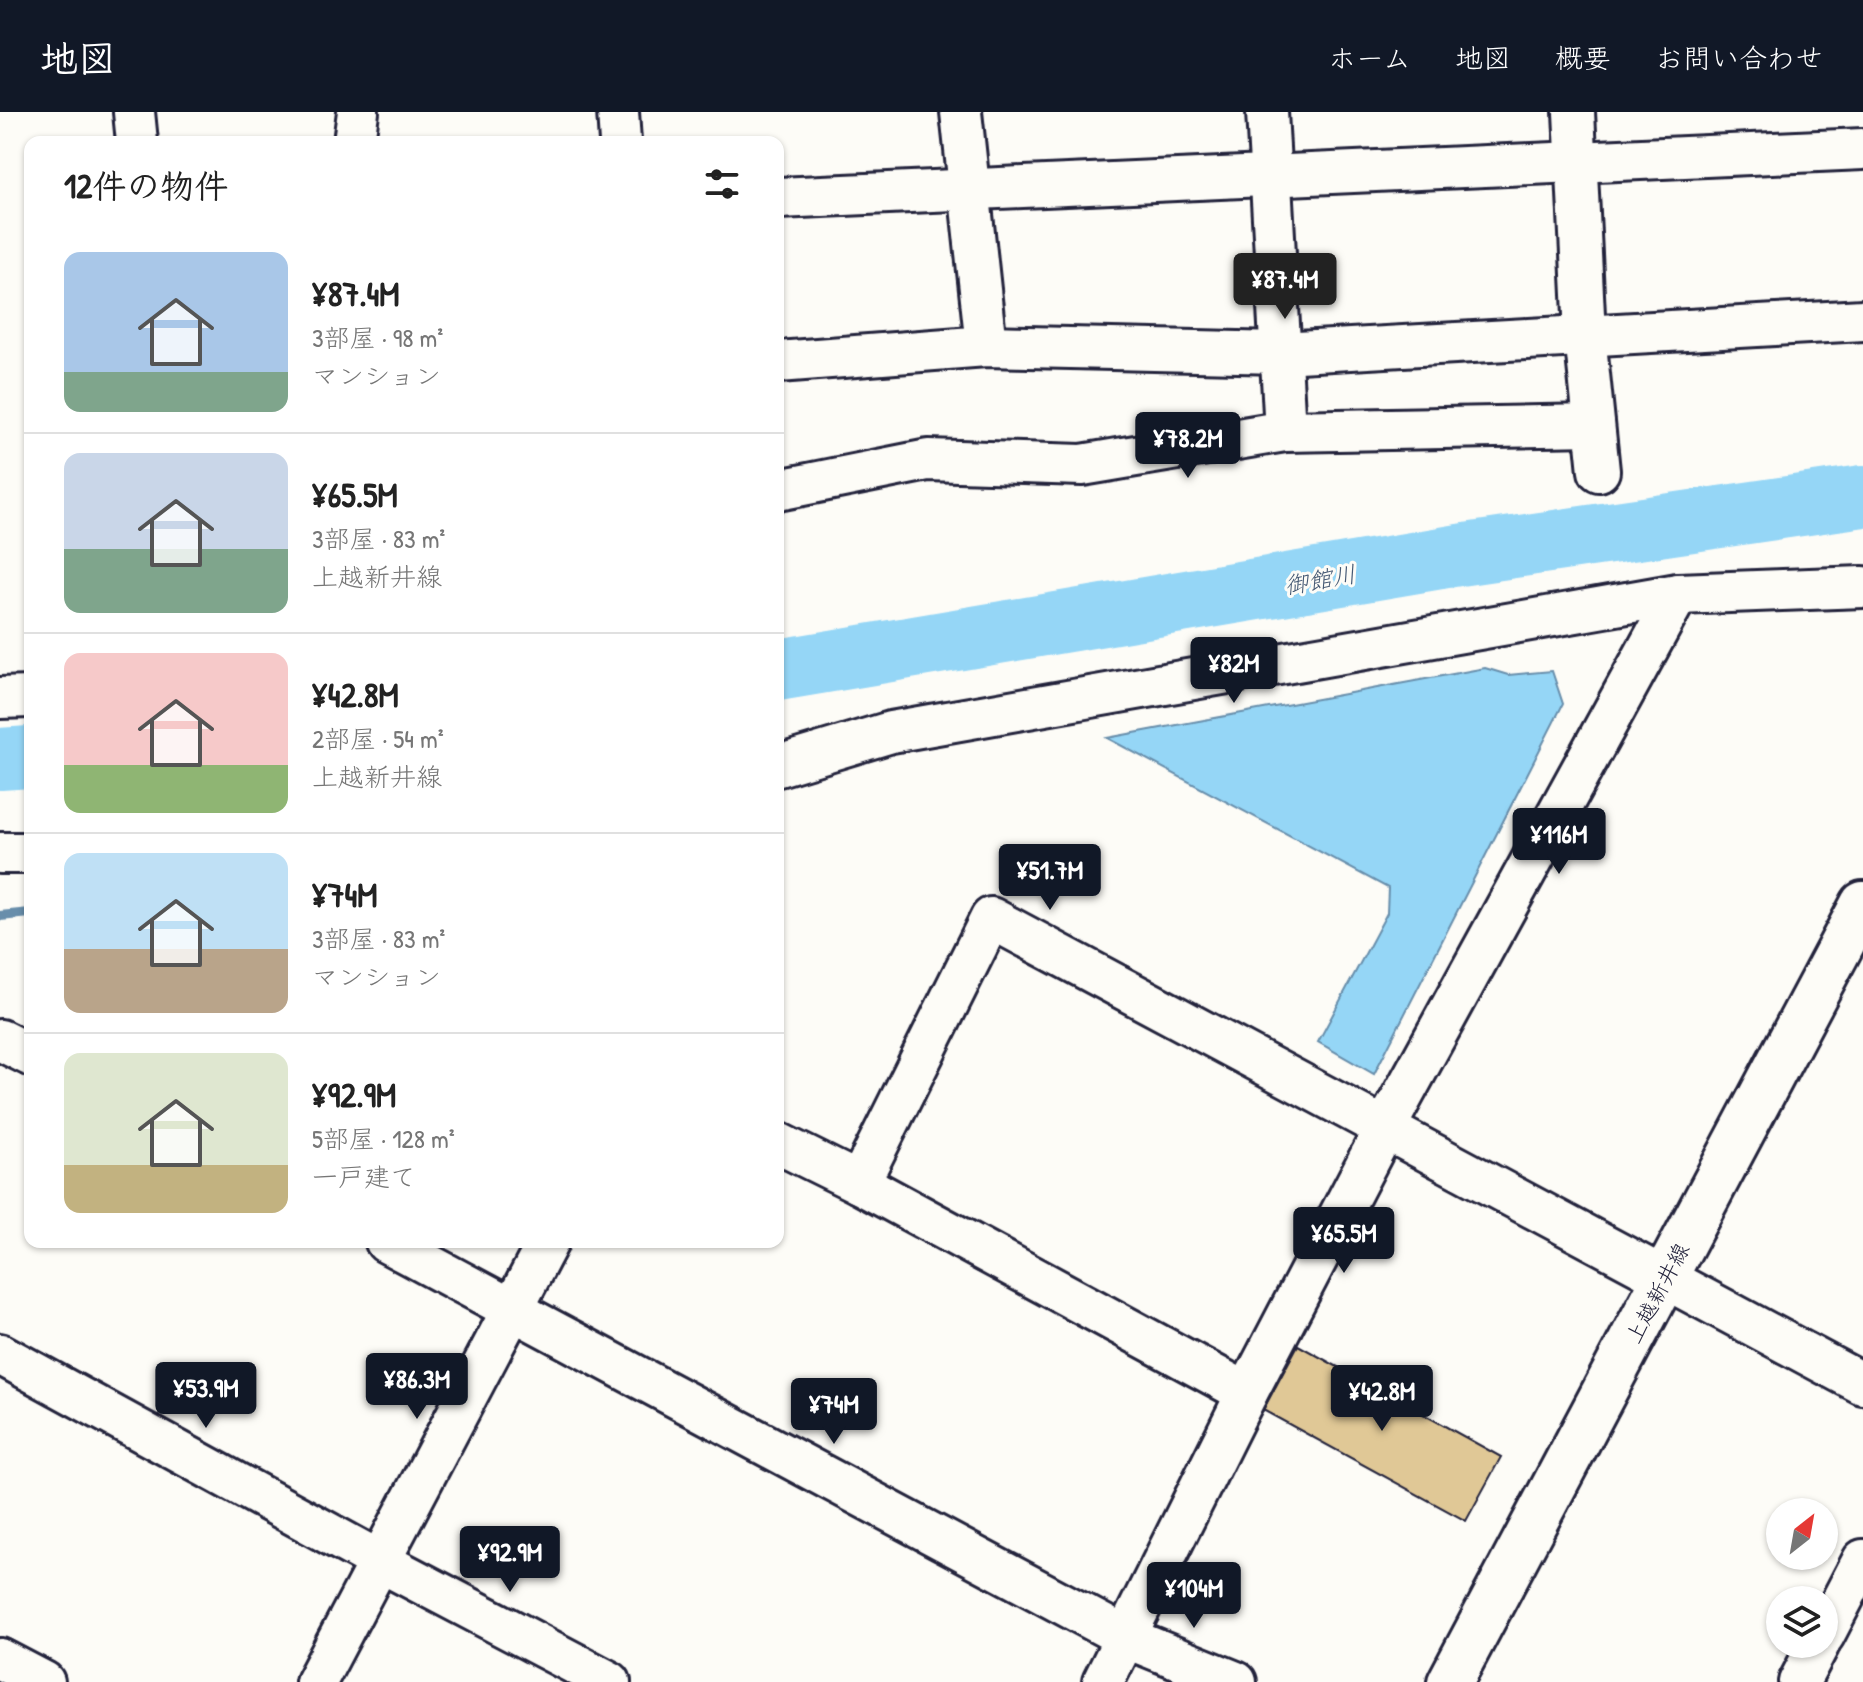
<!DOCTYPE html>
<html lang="ja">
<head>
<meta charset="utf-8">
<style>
  :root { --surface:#fff; --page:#f6f6f6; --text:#222; --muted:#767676; --line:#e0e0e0; --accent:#111827 }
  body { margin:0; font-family:"Patrick Hand","Klee One",sans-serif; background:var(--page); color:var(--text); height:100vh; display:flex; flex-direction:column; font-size:30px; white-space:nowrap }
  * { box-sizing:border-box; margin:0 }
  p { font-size:26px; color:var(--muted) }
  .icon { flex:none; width:44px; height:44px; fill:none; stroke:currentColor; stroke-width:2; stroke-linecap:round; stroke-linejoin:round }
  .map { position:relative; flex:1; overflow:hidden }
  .panel { position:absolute; left:24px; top:24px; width:760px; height:1112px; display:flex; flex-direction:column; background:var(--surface); border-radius:16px; box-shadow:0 2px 6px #0004 }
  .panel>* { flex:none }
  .needle { width:52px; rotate:31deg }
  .buttons { position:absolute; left:1766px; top:1386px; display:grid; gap:16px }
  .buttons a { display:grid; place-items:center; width:72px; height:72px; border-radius:50%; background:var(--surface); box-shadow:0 2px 6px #0004; font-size:40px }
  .price { position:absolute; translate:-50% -68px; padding:0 18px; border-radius:8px; background:var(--accent); color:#fff; font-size:26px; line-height:52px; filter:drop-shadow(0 2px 4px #0008) }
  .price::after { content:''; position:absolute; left:50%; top:48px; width:24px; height:18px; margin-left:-12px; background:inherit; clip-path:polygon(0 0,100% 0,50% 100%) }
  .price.on { background:#222; color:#fff }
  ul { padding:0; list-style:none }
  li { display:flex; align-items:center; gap:24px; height:200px; padding:0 40px }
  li+li { border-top:2px solid var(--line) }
  li span { display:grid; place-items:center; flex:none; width:224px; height:160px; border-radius:16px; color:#555 }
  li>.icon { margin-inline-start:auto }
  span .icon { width:96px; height:96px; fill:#fffc; stroke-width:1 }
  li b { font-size:34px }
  h2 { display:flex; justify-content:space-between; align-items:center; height:96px; padding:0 40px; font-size:34px }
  header { display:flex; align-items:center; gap:48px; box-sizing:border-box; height:112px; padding:0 40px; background:var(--accent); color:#fff }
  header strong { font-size:38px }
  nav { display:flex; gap:44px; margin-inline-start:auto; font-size:28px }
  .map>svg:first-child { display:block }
  .water { fill:#95d6f6; stroke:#678eab; stroke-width:2 }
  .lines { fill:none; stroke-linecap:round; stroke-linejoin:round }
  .stream { stroke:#678eab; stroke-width:10 }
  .river { stroke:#95d6f6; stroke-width:62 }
  .building { fill:#e0c896; stroke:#22223b; stroke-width:2 }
  .minor-casing { stroke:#22223b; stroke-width:46 }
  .primary-casing { stroke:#22223b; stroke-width:50 }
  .minor { stroke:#fdfcf7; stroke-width:40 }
  .primary { stroke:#fdfcf7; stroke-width:44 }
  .labels { text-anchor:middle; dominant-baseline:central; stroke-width:6; stroke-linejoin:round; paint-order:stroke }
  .street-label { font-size:22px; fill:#22223b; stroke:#fdfcf7 }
  .water-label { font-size:24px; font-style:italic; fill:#445873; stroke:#fdfcf7 }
</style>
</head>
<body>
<header>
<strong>地図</strong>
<nav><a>ホーム</a><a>地図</a><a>概要</a><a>お問い合わせ</a></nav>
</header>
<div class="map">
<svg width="1863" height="1570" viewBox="0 0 1863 1570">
  <rect width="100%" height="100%" fill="#fdfcf7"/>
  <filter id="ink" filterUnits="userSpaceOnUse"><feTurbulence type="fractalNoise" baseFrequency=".0125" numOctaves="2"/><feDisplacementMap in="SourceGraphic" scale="16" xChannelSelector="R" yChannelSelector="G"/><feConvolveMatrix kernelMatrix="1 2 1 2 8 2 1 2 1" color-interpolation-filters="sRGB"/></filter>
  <g filter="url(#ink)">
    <polygon class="water" points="1485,556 1508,563 1552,559 1563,592 1374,962 1318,930 1387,801 1388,776 1107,626"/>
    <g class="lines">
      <polyline class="stream" points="0,804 30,801"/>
      <g class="river">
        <polyline points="778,558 1459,443 1863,384"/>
        <polyline points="0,647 30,645"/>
      </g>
    </g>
    <polygon class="building" points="1298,1233 1501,1345 1466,1409 1263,1298"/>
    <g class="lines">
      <g class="minor-casing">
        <g id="minor">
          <polyline points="134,0 137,30"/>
          <polyline points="618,0 620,30"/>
          <polyline points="961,0 986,234"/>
          <polyline points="1267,0 1285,319"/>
          <polyline points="1574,0 1585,223 1599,359"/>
          <polyline points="354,30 358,0"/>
          <polyline points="778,86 1863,37"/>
          <polyline points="778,250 986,234 1280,241 1863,208"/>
          <polyline points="778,378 928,348 1082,353 1285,319 1594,313"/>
          <polyline points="0,586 30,585"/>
          <polyline points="778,654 891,620 1678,482 1863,475"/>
          <polyline points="0,741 30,741"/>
          <polyline points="0,928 30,943"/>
          <polyline points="778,1031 859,1071 1247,1281"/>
          <polyline points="859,1071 991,806 1863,1272"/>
          <polyline points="386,1130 1127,1526 1236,1570"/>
          <polyline points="0,1242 381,1450 610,1570"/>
          <polyline points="1824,1523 1863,1448"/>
          <polyline points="0,1547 44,1570"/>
          <polyline points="316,1570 548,1130"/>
          <polyline points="1103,1570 1247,1281 1385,1016 1678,482"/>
          <polyline points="1799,1570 1819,1532"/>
        </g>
      </g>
      <g class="primary-casing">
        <polyline id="primary" points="1450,1570 1863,792"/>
      </g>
      <use href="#minor" class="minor"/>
      <use href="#primary" class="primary"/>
    </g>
  </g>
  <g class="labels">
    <g class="street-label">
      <text transform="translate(1657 1181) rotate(-62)">上越新井線</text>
    </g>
    <g class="water-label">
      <text transform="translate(1320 467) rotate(-10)">御館川</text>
    </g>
  </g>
</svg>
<div class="buttons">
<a><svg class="needle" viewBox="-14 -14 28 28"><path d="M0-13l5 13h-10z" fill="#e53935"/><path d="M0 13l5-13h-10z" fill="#767676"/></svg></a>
<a><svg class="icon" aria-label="layers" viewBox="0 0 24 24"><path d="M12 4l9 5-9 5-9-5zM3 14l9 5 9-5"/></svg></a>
</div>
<b class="price on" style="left:1285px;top:209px">¥87.4M</b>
<b class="price" style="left:1188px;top:368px">¥78.2M</b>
<b class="price" style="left:1234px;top:593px">¥82M</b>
<b class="price" style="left:1559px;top:764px">¥116M</b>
<b class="price" style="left:1050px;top:800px">¥51.7M</b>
<b class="price" style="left:1344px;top:1163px">¥65.5M</b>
<b class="price" style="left:417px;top:1309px">¥86.3M</b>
<b class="price" style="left:206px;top:1318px">¥53.9M</b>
<b class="price" style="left:1382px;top:1321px">¥42.8M</b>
<b class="price" style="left:834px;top:1334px">¥74M</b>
<b class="price" style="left:510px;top:1482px">¥92.9M</b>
<b class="price" style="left:1194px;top:1518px">¥104M</b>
<section class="panel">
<h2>12件の物件<svg class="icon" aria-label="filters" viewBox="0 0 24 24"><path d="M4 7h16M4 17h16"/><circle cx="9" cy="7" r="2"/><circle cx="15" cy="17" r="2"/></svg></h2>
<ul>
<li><span style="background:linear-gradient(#a9c7e8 75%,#7fa58c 0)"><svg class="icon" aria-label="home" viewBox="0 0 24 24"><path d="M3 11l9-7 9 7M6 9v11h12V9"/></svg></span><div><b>¥87.4M</b><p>3部屋 · 98 m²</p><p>マンション</p></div></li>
<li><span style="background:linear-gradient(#c9d6e8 60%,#7fa58c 0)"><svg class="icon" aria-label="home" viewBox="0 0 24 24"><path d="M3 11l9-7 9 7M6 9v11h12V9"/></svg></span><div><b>¥65.5M</b><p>3部屋 · 83 m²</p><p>上越新井線</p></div></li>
<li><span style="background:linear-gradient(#f6c9c9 70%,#8fb573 0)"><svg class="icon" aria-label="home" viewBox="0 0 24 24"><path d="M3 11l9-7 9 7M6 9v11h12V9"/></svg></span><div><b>¥42.8M</b><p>2部屋 · 54 m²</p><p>上越新井線</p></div></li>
<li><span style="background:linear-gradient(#bfe0f5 60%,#b9a48a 0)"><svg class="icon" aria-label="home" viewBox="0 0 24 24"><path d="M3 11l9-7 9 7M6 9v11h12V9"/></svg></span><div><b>¥74M</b><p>3部屋 · 83 m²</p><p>マンション</p></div></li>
<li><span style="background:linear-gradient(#dfe7d0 70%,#c2b280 0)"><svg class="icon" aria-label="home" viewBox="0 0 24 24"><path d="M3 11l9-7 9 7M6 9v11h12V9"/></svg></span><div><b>¥92.9M</b><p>5部屋 · 128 m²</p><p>一戸建て</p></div></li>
</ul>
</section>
</div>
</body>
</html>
